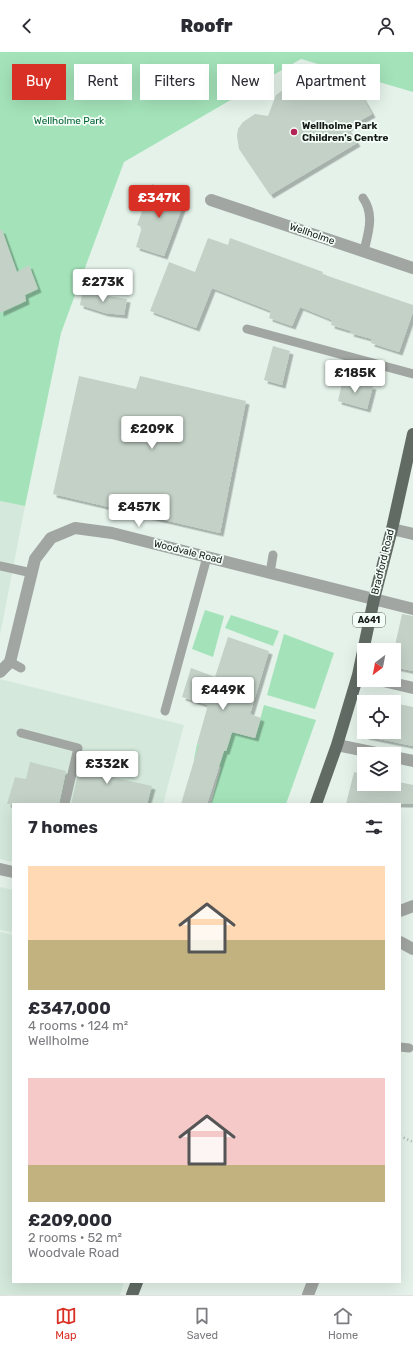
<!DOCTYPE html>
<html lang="en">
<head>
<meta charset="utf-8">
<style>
  :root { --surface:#fff; --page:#f7f7f7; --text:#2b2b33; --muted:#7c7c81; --line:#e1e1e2; --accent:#d93025 }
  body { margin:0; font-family:Rubik,sans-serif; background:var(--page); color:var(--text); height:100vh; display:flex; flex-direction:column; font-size:15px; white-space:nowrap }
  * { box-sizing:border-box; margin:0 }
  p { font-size:13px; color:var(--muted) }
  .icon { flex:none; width:22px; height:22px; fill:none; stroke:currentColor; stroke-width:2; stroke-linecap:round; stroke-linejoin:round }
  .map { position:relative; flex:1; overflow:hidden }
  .panel { position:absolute; left:12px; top:751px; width:389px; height:480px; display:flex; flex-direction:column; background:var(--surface); border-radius:0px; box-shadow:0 4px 16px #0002 }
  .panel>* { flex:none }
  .banner { position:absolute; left:12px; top:12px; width:389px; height:36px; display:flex; gap:8px }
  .needle { width:26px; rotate:212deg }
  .buttons { position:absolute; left:357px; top:591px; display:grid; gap:8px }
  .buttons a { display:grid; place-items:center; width:44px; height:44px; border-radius:0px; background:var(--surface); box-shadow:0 4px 16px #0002; font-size:20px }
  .price { position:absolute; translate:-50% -34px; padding:0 9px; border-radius:4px; background:#fff; color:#222; font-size:13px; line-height:26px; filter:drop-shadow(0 1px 2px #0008) }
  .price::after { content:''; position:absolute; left:50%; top:24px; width:12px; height:9px; margin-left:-6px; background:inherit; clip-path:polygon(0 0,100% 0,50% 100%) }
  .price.on { background:var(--accent); color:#fff }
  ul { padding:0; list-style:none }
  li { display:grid; align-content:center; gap:8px; height:212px; padding:0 16px }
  li span { display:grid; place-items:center; height:124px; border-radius:0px; color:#555 }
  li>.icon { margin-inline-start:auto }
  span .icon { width:72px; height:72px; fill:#fffc; stroke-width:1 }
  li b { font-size:17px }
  h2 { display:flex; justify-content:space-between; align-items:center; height:48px; padding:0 16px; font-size:17px }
  .chip { padding:0 14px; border-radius:0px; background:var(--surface); box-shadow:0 4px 16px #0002; font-size:14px; line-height:36px }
  .chip.on { background:var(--accent); color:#fff }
  header { display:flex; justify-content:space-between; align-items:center; height:52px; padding:0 16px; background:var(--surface); font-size:18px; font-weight:800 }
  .tabs { display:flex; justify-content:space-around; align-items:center; height:56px; border-top:1px solid var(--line); background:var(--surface); font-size:11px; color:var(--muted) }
  .tabs a { display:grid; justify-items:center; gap:2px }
  .tabs .on { color:var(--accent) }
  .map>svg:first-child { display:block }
  .built { fill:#d4e9db }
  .green { fill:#a4e3ba }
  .building { fill:#c3d1c7; filter:url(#shadow) }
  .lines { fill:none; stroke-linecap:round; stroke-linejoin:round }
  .path { stroke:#a3aea7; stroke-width:2.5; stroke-dasharray:1 3; stroke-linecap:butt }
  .service { stroke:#a1a6a2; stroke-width:9 }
  .minor { stroke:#a1a6a2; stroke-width:12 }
  .primary { stroke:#616b64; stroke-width:12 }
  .poi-dot { fill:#b32457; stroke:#f4fff7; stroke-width:1.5 }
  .labels { text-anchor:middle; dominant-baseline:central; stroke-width:3.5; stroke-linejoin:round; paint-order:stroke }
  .shield { fill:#f4fff7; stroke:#595f5b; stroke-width:1 }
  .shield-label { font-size:9px; font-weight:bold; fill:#171b18 }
  .park-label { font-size:10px; fill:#076439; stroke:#f4fff7 }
  .poi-label { font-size:10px; font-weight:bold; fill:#171b18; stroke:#f4fff7; text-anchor:start }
  .street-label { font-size:10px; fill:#171b18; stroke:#f4fff7 }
</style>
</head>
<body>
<header><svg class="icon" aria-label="back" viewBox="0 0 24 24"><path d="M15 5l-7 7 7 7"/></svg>Roofr<svg class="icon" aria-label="person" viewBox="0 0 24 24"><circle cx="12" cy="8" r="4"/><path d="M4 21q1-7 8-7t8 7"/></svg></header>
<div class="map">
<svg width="413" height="1243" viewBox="0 0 413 1243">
  <defs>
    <filter id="shadow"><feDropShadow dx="3.5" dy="3.5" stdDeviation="0" flood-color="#0004"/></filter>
  </defs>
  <rect width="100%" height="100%" fill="#e4f2e9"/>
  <g class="built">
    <polygon points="0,449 25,454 0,583"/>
    <polygon points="0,627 184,673 163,752 13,752 13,810 0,807"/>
    <polygon points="0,835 13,838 13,880 0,878"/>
    <polygon points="0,880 13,883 13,1230 124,1230 120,1243 0,1243"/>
  </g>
  <g class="green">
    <polygon points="0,0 413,0 413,40 301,7 124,110 61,281 25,454 0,449"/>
    <polygon points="205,558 224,564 213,605 192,597"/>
    <polygon points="231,563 279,579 273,594 225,576"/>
    <polygon points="284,582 334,601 315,657 267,643"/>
    <polygon points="264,653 316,668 286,752 211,752 221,715 194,707 197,692 226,699 232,680 255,686"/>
  </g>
  <g class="building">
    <polygon points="308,22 324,24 343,33 352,27 372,62 347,76 357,91 270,143 239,97 237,84 238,77 243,70 255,62 268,64 276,43 294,30"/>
    <polygon points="152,132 186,145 164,204 136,195 142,175 137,173"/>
    <polygon points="0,178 2,178 17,220 29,213 38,237 25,243 26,249 0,261"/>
    <polygon points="208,186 228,193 230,186 323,220 322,222 413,253 413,260 399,300 371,291 372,287 350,281 351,279 331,273 332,268 300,255 292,274 269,266 271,259 212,236 196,276 150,259 169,210 195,220"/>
    <polygon points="83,237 108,244 127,247 124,263 105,261 80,253"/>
    <polygon points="273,294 290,299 282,333 264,328"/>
    <polygon points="79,324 136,337 140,324 246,349 220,481 53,442"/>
    <polygon points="343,327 373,334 367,357 338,349"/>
    <polygon points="402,562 413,564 413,619 394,615 394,598"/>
    <polygon points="228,585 269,599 250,662 261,666 255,686 232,680 226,699 224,699 207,752 181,752 199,692 197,692 208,653 182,645 191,616 215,625"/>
    <polygon points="394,651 413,655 413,694 365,684 366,680 394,680"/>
    <polygon points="88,699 111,704 107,724 152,734 147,752 71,752 78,722 83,724"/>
    <polygon points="30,710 66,719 59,752 7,752 15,725 26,727"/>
    <polygon points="354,720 364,723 364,732 394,732 394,729 413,733 413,752 346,752"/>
  </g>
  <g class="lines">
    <polyline class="path" points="400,1084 413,1090"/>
    <g class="service">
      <path d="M363 146C375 163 368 181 364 199"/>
      <polyline points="247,277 413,322"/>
      <polyline points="0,514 32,521"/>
      <polyline points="270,521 273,503"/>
      <polyline points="10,610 21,616"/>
      <polyline points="165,659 207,505"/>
      <polyline points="21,681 78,696 65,752"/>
      <polyline points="400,995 409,996"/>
    </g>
    <g class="minor">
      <polyline points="211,148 413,216"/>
      <polyline points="392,477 413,482"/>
      <polyline points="0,620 10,610 35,507 51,486 75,476 112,481 413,557"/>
      <polyline points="379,628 413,636"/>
      <polyline points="337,693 381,702"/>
      <polyline points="394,705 413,709"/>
      <polyline points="0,817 13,820"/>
      <polyline points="400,859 413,854"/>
      <polyline points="400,890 413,897"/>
      <polyline points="308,1243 313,1230"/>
    </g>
    <g class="primary">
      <polyline points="316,752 337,693 358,623 374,547 392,477 413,382"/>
      <polyline points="132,1243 137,1230"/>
    </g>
  </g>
  <circle class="poi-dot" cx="294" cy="80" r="4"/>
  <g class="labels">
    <rect class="shield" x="353" y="561" width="32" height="14" rx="3"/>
    <g class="shield-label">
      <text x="369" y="568">A641</text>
    </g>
    <g class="park-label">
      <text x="69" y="69">Wellholme Park</text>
    </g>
    <g class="poi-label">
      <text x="302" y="74">Wellholme Park<tspan x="302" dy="12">Children's Centre</tspan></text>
    </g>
    <g class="street-label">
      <text transform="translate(312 182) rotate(19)">Wellholme</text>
      <text transform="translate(188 500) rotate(14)">Woodvale Road</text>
      <text transform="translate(383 510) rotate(-76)">Bradford Road</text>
    </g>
  </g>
</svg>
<div class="buttons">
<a><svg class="needle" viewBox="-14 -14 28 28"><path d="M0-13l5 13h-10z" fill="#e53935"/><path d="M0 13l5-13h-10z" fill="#7c7c81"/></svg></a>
<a><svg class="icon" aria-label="locate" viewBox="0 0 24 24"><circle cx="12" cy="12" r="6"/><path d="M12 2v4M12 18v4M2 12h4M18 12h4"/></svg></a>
<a><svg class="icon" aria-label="layers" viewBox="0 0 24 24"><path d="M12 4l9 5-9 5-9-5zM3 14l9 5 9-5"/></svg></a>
</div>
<b class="price on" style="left:159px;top:167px">£347K</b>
<b class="price" style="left:103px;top:251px">£273K</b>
<b class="price" style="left:355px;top:342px">£185K</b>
<b class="price" style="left:152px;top:398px">£209K</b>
<b class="price" style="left:139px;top:476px">£457K</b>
<b class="price" style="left:223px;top:659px">£449K</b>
<b class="price" style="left:107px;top:733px">£332K</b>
<div class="banner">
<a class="chip on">Buy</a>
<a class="chip">Rent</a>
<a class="chip">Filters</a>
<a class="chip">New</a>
<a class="chip">Apartment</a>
</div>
<section class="panel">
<h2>7 homes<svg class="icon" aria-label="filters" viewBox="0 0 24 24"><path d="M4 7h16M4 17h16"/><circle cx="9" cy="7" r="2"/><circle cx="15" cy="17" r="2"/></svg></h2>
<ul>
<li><span style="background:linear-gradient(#ffd9b3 60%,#c2b280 0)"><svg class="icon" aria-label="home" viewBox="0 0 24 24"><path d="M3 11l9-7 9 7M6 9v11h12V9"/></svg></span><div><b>£347,000</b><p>4 rooms · 124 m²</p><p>Wellholme</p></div></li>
<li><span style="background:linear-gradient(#f6c9c9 70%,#c2b280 0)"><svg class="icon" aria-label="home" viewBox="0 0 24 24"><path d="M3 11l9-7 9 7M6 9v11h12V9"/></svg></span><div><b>£209,000</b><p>2 rooms · 52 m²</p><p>Woodvale Road</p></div></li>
</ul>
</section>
</div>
<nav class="tabs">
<a class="on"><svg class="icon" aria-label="map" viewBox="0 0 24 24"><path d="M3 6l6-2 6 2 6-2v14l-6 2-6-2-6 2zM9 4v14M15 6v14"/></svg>Map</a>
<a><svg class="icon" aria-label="saved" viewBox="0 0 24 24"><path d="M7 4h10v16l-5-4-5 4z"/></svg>Saved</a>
<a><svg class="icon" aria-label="home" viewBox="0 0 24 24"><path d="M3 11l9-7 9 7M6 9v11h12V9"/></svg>Home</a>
</nav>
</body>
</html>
